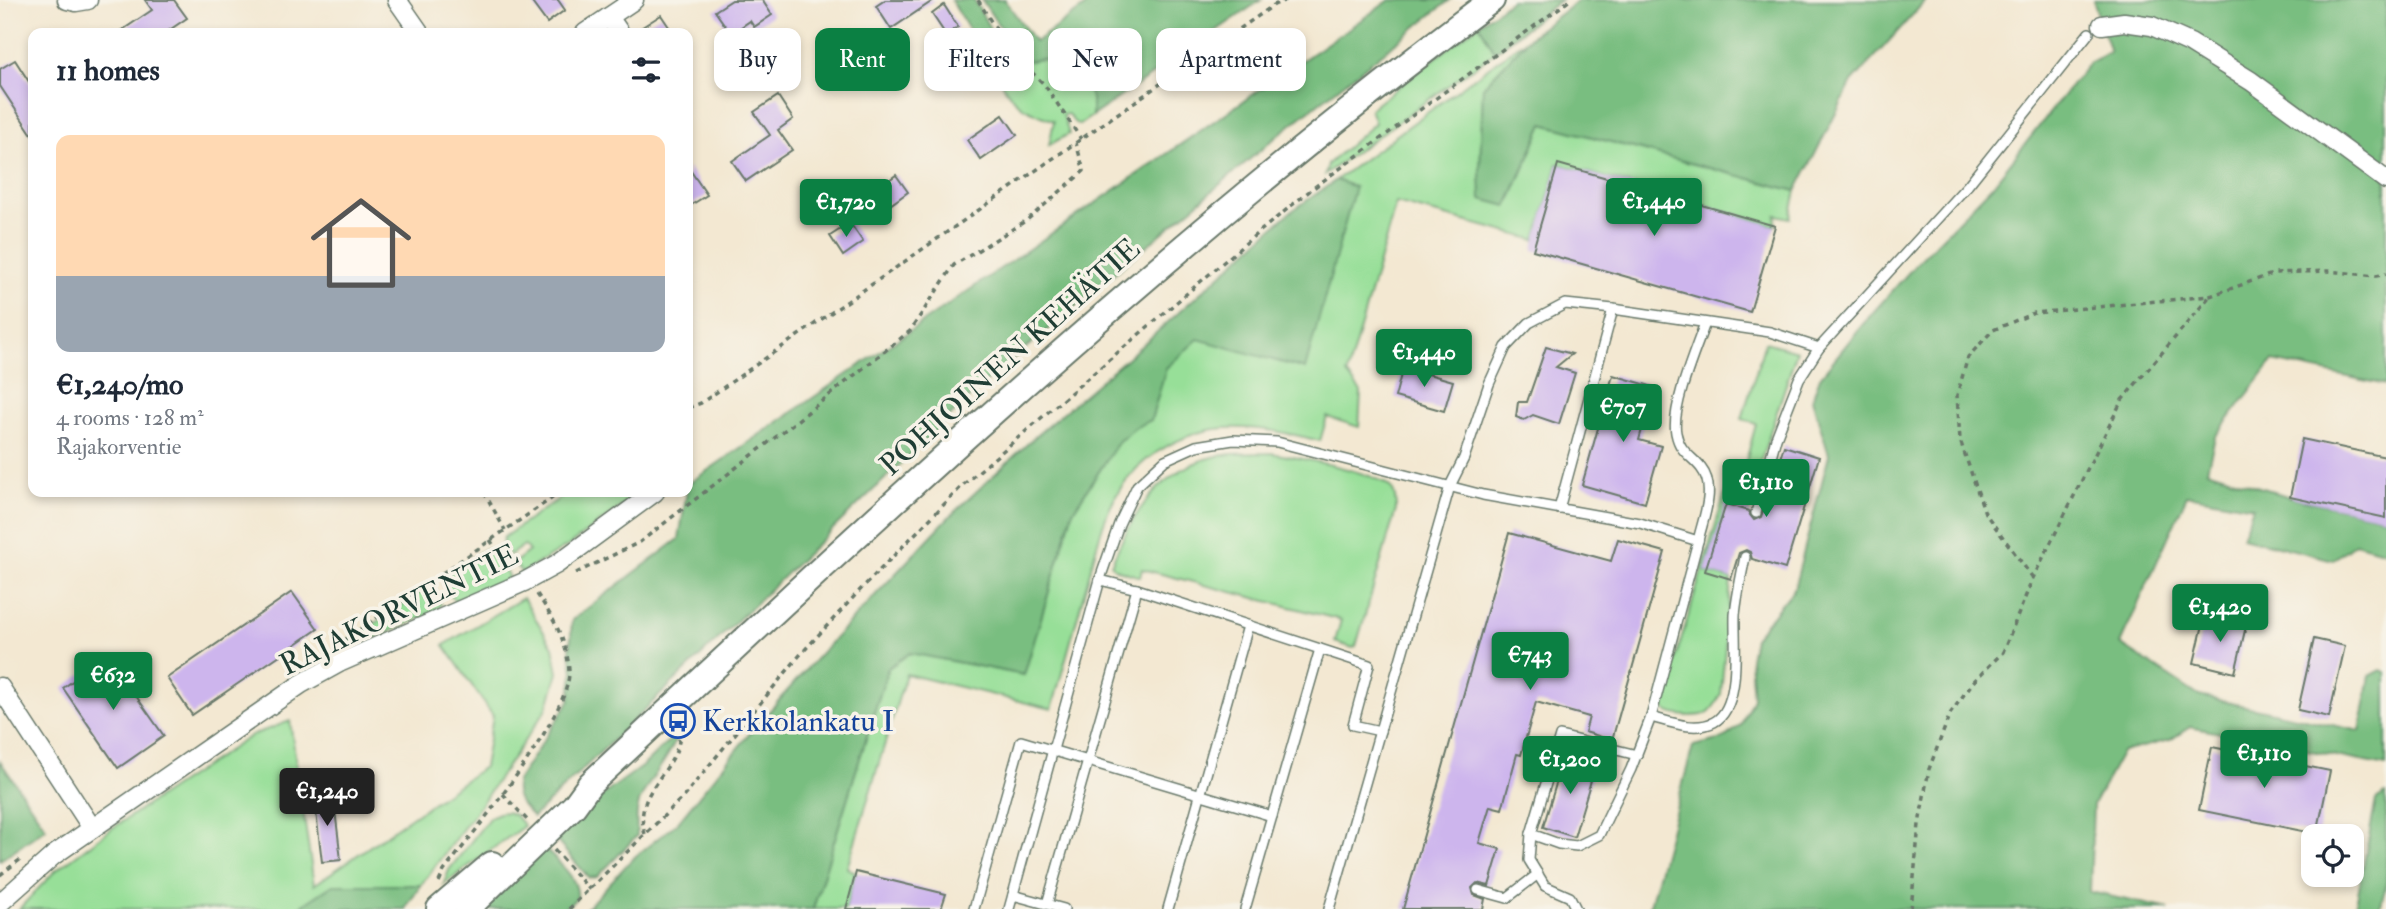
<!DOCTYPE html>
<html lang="en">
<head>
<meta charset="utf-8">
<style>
  :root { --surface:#fff; --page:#f6f6f7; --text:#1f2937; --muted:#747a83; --line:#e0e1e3; --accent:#0b8043 }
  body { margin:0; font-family:"IM FELL Double Pica",serif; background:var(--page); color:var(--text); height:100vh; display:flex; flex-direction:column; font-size:26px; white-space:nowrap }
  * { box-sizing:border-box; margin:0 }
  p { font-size:23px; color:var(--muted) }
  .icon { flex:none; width:38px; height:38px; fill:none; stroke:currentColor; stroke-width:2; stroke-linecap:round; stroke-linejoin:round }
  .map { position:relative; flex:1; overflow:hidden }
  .details { position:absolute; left:28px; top:28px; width:665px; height:469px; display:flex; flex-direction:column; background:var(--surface); border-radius:14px; box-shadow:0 4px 10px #0003 }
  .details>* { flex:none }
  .hud { position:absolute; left:714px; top:28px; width:665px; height:63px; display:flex; gap:14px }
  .controls { position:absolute; left:2301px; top:824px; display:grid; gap:14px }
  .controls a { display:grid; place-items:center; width:63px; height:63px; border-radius:14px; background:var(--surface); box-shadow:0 4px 10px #0003; font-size:35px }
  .price { position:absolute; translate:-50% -60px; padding:0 16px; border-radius:7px; background:var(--accent); color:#fff; font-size:23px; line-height:46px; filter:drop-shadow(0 2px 4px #0008) }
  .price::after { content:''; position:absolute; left:50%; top:42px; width:21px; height:16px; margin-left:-10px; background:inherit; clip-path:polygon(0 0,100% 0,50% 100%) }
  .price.current { background:#222; color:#fff }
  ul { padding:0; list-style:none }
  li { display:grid; align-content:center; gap:14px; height:371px; padding:0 28px }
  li+li { border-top:2px solid var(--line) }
  li span { display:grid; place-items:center; height:217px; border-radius:14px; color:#555 }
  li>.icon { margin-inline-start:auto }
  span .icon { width:126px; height:126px; fill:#fffc; stroke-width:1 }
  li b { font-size:30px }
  h2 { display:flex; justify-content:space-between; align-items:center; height:84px; padding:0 28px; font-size:30px }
  .chip { padding:0 24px; border-radius:14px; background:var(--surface); box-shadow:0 4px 10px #0003; font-size:24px; line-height:63px }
  .chip.current { background:var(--accent); color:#fff }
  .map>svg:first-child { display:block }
  .green { fill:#97df98; stroke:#5b8e66; stroke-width:2 }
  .forest { fill:#79be80; stroke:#4c7e5a; stroke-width:2 }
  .building { fill:#cdb5ed }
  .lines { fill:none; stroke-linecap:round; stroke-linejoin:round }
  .lane-casing { stroke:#69796b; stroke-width:12 }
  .street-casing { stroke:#69796b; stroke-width:21 }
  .secondary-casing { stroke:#69796b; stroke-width:28 }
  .path { stroke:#69796b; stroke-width:3.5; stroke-dasharray:5 5; stroke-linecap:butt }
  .lane { stroke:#fff; stroke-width:9 }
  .street { stroke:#fff; stroke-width:18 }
  .secondary { stroke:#fff; stroke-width:24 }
  .labels { text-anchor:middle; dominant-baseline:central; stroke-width:7; stroke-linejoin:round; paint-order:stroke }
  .street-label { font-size:30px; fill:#1f3d34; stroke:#f7f3e8 }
  .transit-label { font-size:30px; fill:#164399; stroke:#f7f3e8; text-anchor:start }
</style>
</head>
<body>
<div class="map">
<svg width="2386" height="909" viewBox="0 0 2386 909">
  <rect width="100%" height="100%" fill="#f7f3e8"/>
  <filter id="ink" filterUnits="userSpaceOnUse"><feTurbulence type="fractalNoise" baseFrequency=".0143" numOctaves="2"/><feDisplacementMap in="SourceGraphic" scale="14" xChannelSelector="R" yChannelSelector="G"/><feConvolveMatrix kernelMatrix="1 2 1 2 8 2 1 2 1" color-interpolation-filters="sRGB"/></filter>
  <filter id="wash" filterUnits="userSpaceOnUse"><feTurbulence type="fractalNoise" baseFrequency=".00686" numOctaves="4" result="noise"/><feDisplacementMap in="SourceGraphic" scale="28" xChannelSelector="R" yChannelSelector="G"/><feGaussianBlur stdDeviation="1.57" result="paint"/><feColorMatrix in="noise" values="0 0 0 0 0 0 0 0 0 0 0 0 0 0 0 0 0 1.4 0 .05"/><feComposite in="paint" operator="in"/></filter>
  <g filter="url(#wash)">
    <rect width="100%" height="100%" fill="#f3e8d2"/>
    <g class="green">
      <polygon points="1479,24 1495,52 1325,174 1328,164 1375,123 1370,109"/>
      <path d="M1531 36 1483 87 1480 171 1482 199 1508 206 1543 124 1796 191 1790 218 1776 215 1775 226 1558 164 1536 240 1396 203 1347 374 1361 392 1359 427 1327 417 1320 441C1288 433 1258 426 1225 428 1190 430 1150 451 1128 478 1104 507 1096 550 1086 586 1075 627 1063 668 1052 709L906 674 847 868 856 872 846 909H813L888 668 910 653 1024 675 1073 511 1119 441 1136 427 1151 420 1166 368 1355 187 1336 180Z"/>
      <path d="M1042 59 1073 66 1092 98V116L1079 125 1074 122 1068 114 1063 115 1069 134 1049 145 1054 121C1025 110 1016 107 999 79L1028 61Z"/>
      <path d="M1765 342 1797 351 1748 499 1752 505 1749 511 1726 504 1705 571 1731 579 1721 694C1717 701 1714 709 1707 713 1699 718 1666 717 1663 706 1662 702 1664 698 1665 694L1734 463 1745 465 1756 424 1742 419Z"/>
      <path d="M1271 453C1294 457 1379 472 1392 489 1396 495 1396 503 1396 510L1356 646 1353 648 1335 642 1341 620 1142 569 1140 577 1116 569 1111 565C1129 521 1153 479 1200 461 1221 452 1248 454 1271 453Z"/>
      <polygon points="569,492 641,492 569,545 522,573 514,563 529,551 524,545 510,555 502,544 504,537"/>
      <polygon points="485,549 491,549 508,575 508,580 460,602 455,601 443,584 442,578"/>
      <polygon points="426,589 435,592 441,604 437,611 349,649 349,641"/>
      <polygon points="523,598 553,647 558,673 547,708 479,807 421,885 333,885 297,909 19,909 54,872 111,829 252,735 290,721 314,885 484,767 493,716 444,645"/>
      <polygon points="507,812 515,815 524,826 444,884 449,870 490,817 498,813"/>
    </g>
    <g class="forest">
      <polygon points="951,0 974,0 992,32 1021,66 999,79"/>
      <polygon points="982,0 1005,0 1035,42 1094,0 1261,0 1092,116 1092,98 1073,66 1042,59 1028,61 997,23"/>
      <path d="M1390 0H1450L1282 132 990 378 533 817C522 805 512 798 517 781L570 700 573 672 570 651 572 620 679 539 688 484Z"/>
      <polygon points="1511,0 1561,0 1495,52 1479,24"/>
      <polygon points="1579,0 1926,0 1852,82 1796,191 1543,124 1507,206 1481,199 1480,171 1483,87 1531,36"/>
      <polygon points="2093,0 2386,0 2386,385 2273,361 2215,437 2207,470 2290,497 2386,518 2386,552 2355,543 2333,560 2242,537 2253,507 2187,495 2120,644 2199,696 2360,731 2370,676 2381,670 2386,672 2386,766 2190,727 2170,740 2122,752 2093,805 2090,892 2169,909 1649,909 1693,746 1723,739 1741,725 1753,698 1750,659 1754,638 1794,589 1829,455 1812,399 1820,377 1868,318 1919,261 1992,186 2089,63 2110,52"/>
      <polygon points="1336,180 1355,187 1305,369 1198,339 1166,368 1151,420 1136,427 1119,441 1073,511 1024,675 910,653 888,668 813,909 586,909 632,859 677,823 750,733 819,655 948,518 1038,434 1147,341 1289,213"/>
      <path d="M672 738 675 741C666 763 646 783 639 803 635 814 637 825 637 836L597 877 589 878 554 838 593 802 644 765Z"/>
      <polygon points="0,761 46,828 0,860"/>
      <polygon points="2386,794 2386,885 2380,909 2355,909 2376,800"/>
      <path d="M542 846C555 860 580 877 577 898L564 909H480Z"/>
      <polygon points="333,885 421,885 405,909 297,909"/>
    </g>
    <g id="blocks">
      <g class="building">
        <polygon points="145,0 174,0 187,18 165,33 118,33 152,10"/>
        <polygon points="530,0 558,0 565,10 547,23"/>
        <polygon points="732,0 762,0 772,15 754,27 750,21 731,34 715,11"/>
        <polygon points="885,0 934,0 891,29 876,6"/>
        <polygon points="944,5 958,27 946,35 932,14"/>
        <polygon points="661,15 673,33 633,33"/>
        <polygon points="15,60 33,88 33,136 0,86 0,69"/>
        <polygon points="778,96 793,119 778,130 792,150 746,181 732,161 770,135 754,112"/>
        <polygon points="1003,115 1017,135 981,160 967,140"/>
        <polygon points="1558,164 1775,226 1750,312 1533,250"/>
        <polygon points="688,167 707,195 688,207"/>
        <polygon points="896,175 908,192 890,205 878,188"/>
        <polygon points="850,223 863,242 843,256 830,236"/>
        <polygon points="1546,347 1572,354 1556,367 1575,373 1559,424 1533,415 1524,420 1516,417 1518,402 1527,402"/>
        <polygon points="1403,367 1453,381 1444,411 1395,397"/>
        <polygon points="1613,375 1654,387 1639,440 1661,446 1645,503 1582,485"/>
        <polygon points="2302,439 2386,457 2386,518 2290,497"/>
        <polygon points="1784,446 1819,457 1785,569 1752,559 1750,552 1746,550 1739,553 1731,579 1705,571 1726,504 1749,511 1750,515 1754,520 1761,517"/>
        <polygon points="1509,533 1611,561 1618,539 1665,552 1612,740 1585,732 1589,717 1536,702 1521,755 1517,754 1502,809 1490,806 1479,843 1500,849 1489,886 1477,883 1472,888 1474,895 1485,899 1483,909 1403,909"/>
        <polygon points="292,592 318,629 192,715 167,678"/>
        <polygon points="2205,616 2246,626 2235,673 2194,663"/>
        <polygon points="2314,639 2345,646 2329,717 2298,710"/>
        <polygon points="108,656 164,736 118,768 63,688"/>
        <polygon points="2212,747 2330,771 2317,834 2199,810"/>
        <polygon points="1565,754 1596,764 1574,837 1543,827"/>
        <polygon points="333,793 341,860 322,862 314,795"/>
        <polygon points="856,872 946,894 941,909 846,909"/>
      </g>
    </g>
  </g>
  <g filter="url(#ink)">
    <use href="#blocks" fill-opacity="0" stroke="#69796b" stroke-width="2"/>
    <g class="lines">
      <g class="lane-casing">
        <g id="lane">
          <polyline points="1559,509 1613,309"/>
          <polyline points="1756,513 1776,438 1799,379 1819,348"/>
          <path d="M1698 541C1703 518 1717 488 1701 468 1691 455 1680 453 1676 433 1671 407 1696 349 1705 323"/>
          <polyline points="1100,580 1137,589"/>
          <path d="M1651 717C1670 722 1695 732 1714 722 1742 707 1734 643 1735 615 1737 595 1741 577 1745 557"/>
          <polyline points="1531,834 1529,860 1545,886 1570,897 1576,909"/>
          <polyline points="1478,890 1507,898 1538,874"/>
          <polyline points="1013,895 1064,909"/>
          <polyline points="1047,904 1137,589 1369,665 1353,725 1380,731"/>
          <polyline points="974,909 1021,741 1272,816 1320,649"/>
          <polyline points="1009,909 1101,576 1119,524 1137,486 1165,460 1196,446 1233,440 1277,442 1483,495 1640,523 1698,541 1651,717 1631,769 1599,835 1577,846 1559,844 1531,834 1560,736 1637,755"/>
          <polyline points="1168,909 1248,626"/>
          <polyline points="1245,909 1272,816"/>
          <polyline points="1329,909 1450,486 1464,458 1489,384 1506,347 1529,323 1565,304 1613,309 1770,332 1819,348 1968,185 2089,33"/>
        </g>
      </g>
      <g class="street-casing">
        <g id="street">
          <polyline points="67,0 76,2 88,0"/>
          <polyline points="397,0 420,33"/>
          <polyline points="609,17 620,33"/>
          <polyline points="2102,25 2124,22 2152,26 2190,43 2251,81 2386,180"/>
          <polyline points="585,33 634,0"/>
          <polyline points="0,687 92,828"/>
          <polyline points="0,903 54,855 301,684 339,663 524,582 557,564 655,492"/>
        </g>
      </g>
      <g class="secondary-casing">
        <g id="secondary">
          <polyline points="439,909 492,864"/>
          <path d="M467 909 574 806 590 784C880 512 1173 239 1492 0"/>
        </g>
      </g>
      <g class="path">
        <polyline points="978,0 992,23 1023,64 1044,84 1081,139"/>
        <polyline points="688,408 701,403 1274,5 1286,0"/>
        <polyline points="484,492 505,530"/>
        <polyline points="490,540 511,569"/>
        <polyline points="576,573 640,542 808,412 910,331 954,265 1027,220 1084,171 1076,143"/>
        <polyline points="2033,578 1985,513 1960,440 1957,395 1968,357 1993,330 2034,313 2210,296 2275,273 2328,271 2376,276 2386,274"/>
        <polyline points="343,641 561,492"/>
        <polyline points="503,794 529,822"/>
        <path d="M645 834C630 788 686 768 679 727"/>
        <polyline points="554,850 590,890"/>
        <polyline points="0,875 21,859"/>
        <path d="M439 882 444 871C473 833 570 715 569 672 568 642 553 618 537 594"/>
        <polyline points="569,909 684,796 800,655 862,588 964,484 1254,236 1312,189 1570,0"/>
        <polyline points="1911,909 1919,824 1929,769 1950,714 1973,682 2003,652 2033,578 2122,400 2210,296"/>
      </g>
      <use href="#lane" class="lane"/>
      <use href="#street" class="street"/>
      <use href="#secondary" class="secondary"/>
    </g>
  </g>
  <defs>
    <g id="bus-ring" transform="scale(1.75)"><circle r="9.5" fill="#f7f3e8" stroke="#1a4fb4" stroke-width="1.5"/><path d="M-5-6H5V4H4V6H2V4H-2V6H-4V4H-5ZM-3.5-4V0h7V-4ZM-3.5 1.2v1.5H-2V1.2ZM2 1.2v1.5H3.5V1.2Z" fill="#1a4fb4"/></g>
  </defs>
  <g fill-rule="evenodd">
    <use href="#bus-ring" x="678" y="721"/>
  </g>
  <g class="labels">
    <g class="street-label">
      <text transform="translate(1010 357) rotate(-42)">POHJOINEN KEHÄTIE</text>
      <text transform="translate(399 610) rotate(-26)">RAJAKORVENTIE</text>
    </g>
    <g class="transit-label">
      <text x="702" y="721">Kerkkolankatu I</text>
    </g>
  </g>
</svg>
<div class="controls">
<a><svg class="icon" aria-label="locate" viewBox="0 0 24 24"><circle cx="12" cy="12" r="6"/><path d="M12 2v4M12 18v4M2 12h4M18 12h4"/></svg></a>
</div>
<b class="price" style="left:1654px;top:238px">€1,440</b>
<b class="price" style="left:846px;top:239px">€1,720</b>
<b class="price" style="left:1424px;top:389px">€1,440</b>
<b class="price" style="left:1623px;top:444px">€707</b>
<b class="price" style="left:1766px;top:519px">€1,110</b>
<b class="price" style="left:2220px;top:644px">€1,420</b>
<b class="price" style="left:1530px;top:692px">€743</b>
<b class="price" style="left:113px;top:712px">€632</b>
<b class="price" style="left:2264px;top:790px">€1,110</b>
<b class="price" style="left:1570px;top:796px">€1,200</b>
<b class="price current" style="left:327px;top:828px">€1,240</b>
<div class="hud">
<a class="chip">Buy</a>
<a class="chip current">Rent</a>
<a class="chip">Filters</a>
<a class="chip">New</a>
<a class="chip">Apartment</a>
</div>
<section class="details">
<h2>11 homes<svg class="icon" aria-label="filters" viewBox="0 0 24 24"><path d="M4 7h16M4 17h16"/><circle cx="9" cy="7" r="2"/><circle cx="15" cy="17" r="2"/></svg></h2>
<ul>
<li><span style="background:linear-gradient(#ffd9b3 65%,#9aa5b1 0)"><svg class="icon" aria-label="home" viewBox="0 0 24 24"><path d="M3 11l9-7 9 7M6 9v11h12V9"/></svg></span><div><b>€1,240/mo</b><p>4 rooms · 128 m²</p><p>Rajakorventie</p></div></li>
</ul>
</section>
</div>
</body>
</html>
